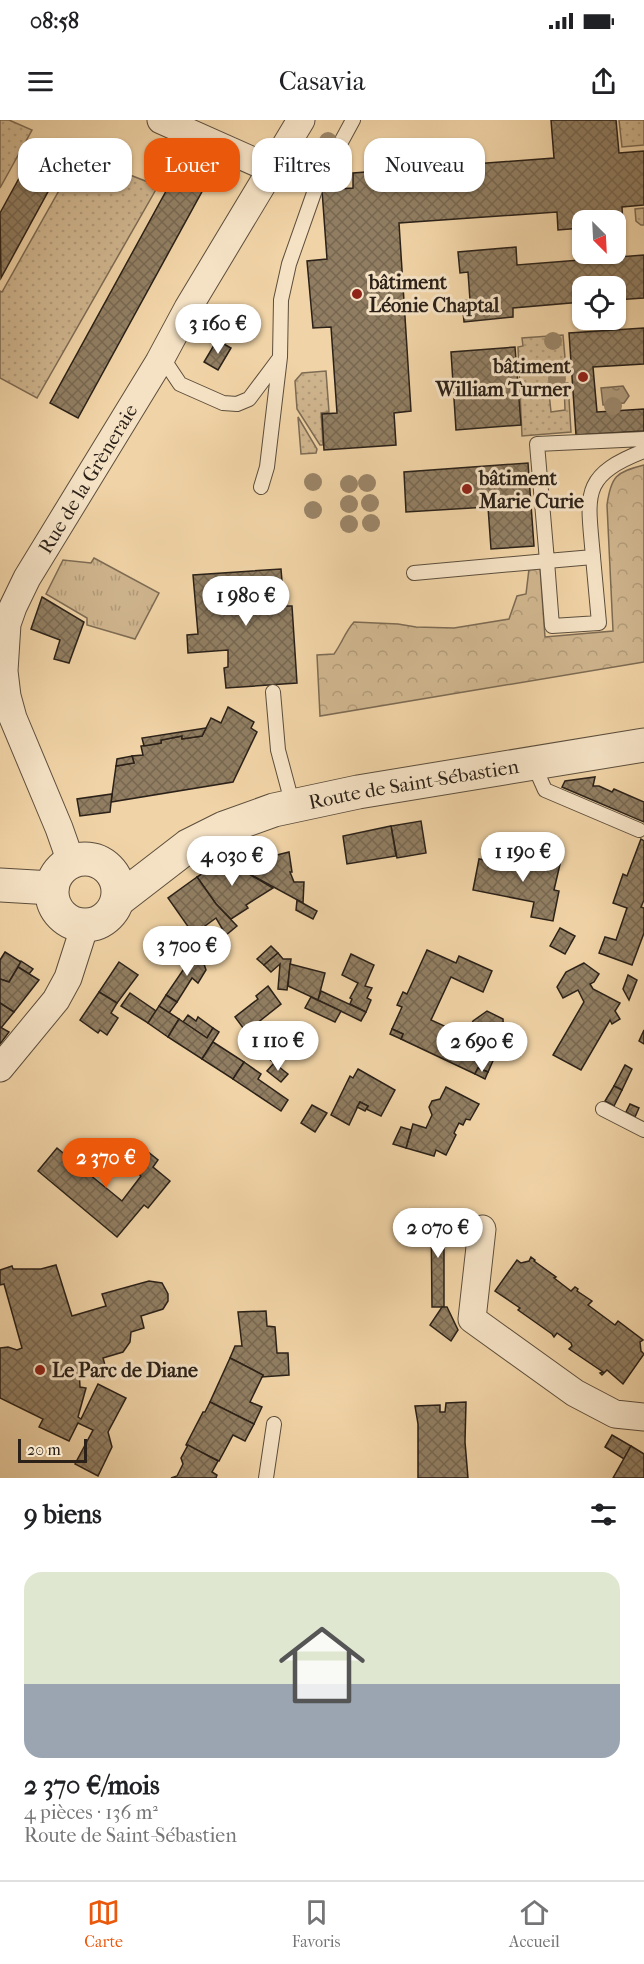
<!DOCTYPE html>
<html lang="fr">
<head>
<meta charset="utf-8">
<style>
  :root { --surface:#fff; --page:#f2f2f2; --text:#202124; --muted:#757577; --line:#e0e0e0; --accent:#ea580c }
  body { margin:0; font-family:"IM FELL French Canon",serif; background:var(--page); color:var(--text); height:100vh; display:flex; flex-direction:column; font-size:22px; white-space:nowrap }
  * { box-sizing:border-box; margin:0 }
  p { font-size:20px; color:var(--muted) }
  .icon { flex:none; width:33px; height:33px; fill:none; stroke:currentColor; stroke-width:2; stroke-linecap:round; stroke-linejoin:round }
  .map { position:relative; height:1358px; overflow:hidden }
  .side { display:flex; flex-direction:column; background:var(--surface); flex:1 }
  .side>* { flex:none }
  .banner { position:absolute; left:18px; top:18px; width:609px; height:54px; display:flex; gap:12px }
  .needle { width:39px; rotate:156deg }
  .controls { position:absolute; left:572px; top:90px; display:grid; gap:12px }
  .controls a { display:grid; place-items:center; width:54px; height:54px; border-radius:12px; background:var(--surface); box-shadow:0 2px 4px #0004; font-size:30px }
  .scale { position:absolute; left:18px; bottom:15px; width:69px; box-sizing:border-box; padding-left:6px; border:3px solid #2b2118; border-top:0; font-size:16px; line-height:21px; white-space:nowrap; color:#2b2118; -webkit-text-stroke:4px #f5e2c5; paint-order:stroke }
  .price { position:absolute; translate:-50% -51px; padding:0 14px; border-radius:21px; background:#fff; color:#222; font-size:20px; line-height:39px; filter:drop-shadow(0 2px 3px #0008) }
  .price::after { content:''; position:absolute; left:50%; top:36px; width:18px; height:14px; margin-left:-9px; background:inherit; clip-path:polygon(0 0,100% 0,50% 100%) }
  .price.selected { background:var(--accent); color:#fff }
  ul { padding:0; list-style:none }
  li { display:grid; align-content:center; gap:12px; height:318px; padding:0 24px }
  li span { display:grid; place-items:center; height:186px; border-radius:18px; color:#555 }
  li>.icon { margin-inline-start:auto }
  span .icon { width:108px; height:108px; fill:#fffc; stroke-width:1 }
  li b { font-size:26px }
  h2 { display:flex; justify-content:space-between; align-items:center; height:72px; padding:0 24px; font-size:26px }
  .tag { padding:0 21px; border-radius:18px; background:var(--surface); box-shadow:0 2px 4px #0004; font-size:21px; line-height:54px }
  .tag.selected { background:var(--accent); color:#fff }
  .status { display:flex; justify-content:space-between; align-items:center; height:42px; padding:0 30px; background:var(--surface); direction:ltr }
  .status svg { height:16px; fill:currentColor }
  header { display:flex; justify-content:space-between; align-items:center; height:78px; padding:0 24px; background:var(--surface); font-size:27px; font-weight:600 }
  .menu { display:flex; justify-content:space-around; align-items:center; height:84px; border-top:2px solid var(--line); background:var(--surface); font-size:16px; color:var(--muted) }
  .menu a { display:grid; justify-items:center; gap:3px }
  .menu .selected { color:var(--accent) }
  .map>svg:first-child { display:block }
  .grass { fill:url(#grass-dots); stroke:#7d6b53; stroke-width:1.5 }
  .forest { fill:url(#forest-crowns); stroke:#7d6b53; stroke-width:1.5 }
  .park { fill:url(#park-tufts); stroke:#7d6b53; stroke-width:1.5 }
  .water { fill:url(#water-ripples); stroke:#796750; stroke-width:1.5 }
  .building { fill:url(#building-cross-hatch); stroke:#2b2118; stroke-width:1.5 }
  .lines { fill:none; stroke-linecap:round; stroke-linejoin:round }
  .service-casing { stroke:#5c4e3c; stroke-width:16 }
  .minor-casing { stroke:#5c4e3c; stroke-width:29 }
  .tertiary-casing { stroke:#5c4e3c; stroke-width:35 }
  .service { stroke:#f5e2c5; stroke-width:14 }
  .minor { stroke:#f5e2c5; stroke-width:27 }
  .tertiary { stroke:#f5e2c5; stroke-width:33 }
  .tree { fill:#9a8568 }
  .poi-dot { fill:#8f2418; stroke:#f5e2c5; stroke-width:2 }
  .labels { text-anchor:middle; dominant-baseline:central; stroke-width:6; stroke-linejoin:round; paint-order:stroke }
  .poi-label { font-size:20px; font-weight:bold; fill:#2b2118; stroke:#f5e2c5; text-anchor:start }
  .street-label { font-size:20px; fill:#2b2118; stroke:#f5e2c5 }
</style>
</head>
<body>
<div class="status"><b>08:58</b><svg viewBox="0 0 49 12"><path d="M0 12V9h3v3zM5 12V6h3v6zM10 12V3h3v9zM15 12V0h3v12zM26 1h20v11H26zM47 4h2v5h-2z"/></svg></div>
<header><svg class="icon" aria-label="menu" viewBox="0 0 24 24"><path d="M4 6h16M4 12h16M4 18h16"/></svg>Casavia<svg class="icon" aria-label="share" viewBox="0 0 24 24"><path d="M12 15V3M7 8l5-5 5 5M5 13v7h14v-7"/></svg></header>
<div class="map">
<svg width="644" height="1358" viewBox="0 0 644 1358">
  <defs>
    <pattern id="grass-dots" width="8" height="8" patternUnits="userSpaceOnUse" patternTransform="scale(1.5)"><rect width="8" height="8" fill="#cfb58e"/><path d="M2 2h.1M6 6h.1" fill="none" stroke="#b29b7a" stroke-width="1.8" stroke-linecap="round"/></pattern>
    <pattern id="forest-crowns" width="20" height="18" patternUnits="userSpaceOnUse" patternTransform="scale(1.5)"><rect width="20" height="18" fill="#cfb58e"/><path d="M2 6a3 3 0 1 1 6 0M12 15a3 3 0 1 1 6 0" fill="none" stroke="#b29b7a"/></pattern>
    <pattern id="park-tufts" width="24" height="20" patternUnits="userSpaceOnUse" patternTransform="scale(1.5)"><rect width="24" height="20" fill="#cfb58e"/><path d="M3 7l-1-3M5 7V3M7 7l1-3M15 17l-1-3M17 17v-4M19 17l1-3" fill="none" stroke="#b29b7a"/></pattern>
    <pattern id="water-ripples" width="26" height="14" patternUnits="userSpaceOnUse" patternTransform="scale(1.5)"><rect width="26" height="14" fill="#ad9676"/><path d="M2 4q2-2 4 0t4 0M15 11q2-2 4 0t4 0" fill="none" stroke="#8d7a60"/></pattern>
    <pattern id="building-cross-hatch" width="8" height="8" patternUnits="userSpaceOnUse" patternTransform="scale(1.5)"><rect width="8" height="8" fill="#917e62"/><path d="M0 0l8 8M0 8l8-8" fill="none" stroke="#776750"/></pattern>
  </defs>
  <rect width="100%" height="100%" fill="#f0d3a6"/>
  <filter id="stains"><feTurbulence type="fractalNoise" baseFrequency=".00333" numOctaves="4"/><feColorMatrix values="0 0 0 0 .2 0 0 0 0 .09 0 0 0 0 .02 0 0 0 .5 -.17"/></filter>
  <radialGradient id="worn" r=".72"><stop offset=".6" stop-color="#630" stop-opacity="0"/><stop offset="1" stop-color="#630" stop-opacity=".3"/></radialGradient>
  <g class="grass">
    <polygon points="0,0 9,0 32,10 0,68"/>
    <polygon points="619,0 644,0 644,25 622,27"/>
    <polygon points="79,35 158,66 37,278 0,258 0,171 2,172"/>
    <polygon points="644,88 644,105 641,105 636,101 635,89"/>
    <polygon points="563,215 566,249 558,260 548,263 551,292 565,290 564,263 568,263 571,312 522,316 518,227 523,226 522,218"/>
    <polygon points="326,251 329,292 321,293 323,325 320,325 297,289 295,261 302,253"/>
    <polygon points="298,297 317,329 316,333 301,334"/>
  </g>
  <path class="forest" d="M644 345V542L320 596 317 535 334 534C342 523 345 512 354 502L398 504 416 507 454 508 509 499 517 476 526 474 529 449 540 447 545 517 613 511 607 385C611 356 616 352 644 345Z"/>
  <polygon class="park" points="94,438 159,473 135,519 87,505 87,498 46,474 63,440 91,443"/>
  <polygon class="water" points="623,266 629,276 624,283 603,285 601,268"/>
  <g class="building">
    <polygon points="551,0 616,0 619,33 644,31 644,85 622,87 623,105 615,106 615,100 582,100 582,108 558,110 557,92 399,103 411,291 394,293 396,325 324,330 322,294 337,293 331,207 313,208 307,141 327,139 322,70 353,68 353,53 554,38"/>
    <polygon points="40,20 68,35 1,158 0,93"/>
    <polygon points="182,42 210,57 78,298 50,283"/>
    <polygon points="516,127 517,145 644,135 644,178 615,180 615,166 582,166 582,182 513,188 513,197 464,202 462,181 470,180 468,152 460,153 458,132"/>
    <polygon points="644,208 644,244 593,247 597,292 644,289 644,311 576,315 569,213"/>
    <polygon points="217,220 231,228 218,250 204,242"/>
    <polygon points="515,227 521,305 456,310 451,232"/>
    <polygon points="528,343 534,426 491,429 488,387 406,392 404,352"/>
    <polygon points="281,449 284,486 292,486 297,563 226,568 224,548 228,547 228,530 188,533 187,515 198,514 193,455"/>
    <polygon points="42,477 84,502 69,543 54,539 60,520 31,509"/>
    <polygon points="228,587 254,602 251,608 257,612 233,662 111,682 116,646 134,643 132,636 143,635 141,626 161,623 161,620 182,616 182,619 202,616 211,598 221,603"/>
    <polygon points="206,608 202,616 182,619 182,616 161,620 161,623 144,626 142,618"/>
    <polygon points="132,636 134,643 116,646 117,639"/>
    <polygon points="595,657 593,666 599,666 612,672 614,669 644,682 644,702 562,667 565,661"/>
    <polygon points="112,674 110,692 80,696 77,679"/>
    <polygon points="421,701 426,733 397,738 391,706"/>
    <polygon points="391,706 396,736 347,744 343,716"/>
    <polygon points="641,719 644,721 644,780 641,787 644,788 644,813 632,845 599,833 605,817 616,820 627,788 613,783 623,754 627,756"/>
    <polygon points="238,732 245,743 289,732 292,752 290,752 294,762 304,762 303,783 244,751 240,753 229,736"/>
    <polygon points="534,735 561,740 554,770 559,771 553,801 531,797 534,782 473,770 479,739 530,749"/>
    <polygon points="229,736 240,753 244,751 273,768 246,785 248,788 231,799 216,784 197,757"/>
    <polygon points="197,757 216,784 237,806 226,815 216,798 201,809 210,822 203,828 168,778"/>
    <polygon points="297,780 317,791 313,799 296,790"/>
    <polygon points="560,808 575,816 565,834 550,826"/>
    <polygon points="271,826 278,833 264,845 257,839"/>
    <polygon points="427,830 456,843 459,836 492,851 483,872 451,857 431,900 466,916 473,901 487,891 503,899 504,916 488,952 478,948 475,954 401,919 403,914 392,909 402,887 397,885 403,872 407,874"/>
    <polygon points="5,832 21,842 9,862 0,859 0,840"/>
    <polygon points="278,833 283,839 291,839 287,870 278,869 280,844 271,852 264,845"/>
    <polygon points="194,834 203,841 206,850 198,863 192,858 177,882 166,875"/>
    <polygon points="351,834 374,845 365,866 372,868 367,878 371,880 366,892 350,884 352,879 350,878 358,863 342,855"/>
    <polygon points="21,841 33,849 29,854 18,847"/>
    <polygon points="119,842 138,855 117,883 99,872"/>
    <polygon points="584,843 599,854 594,862 590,864 593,869 620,883 615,891 620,899 612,904 610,900 581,950 553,935 584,882 578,870 563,878 557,867 566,852"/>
    <polygon points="290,844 325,853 318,880 288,866"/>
    <polygon points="18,847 39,860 14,892 0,883 0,859 9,862"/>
    <polygon points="628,855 637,860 629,880 623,869"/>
    <polygon points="268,866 281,884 246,912 235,897 258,879 256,876"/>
    <polygon points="321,871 366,892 361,901 318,880"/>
    <polygon points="99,872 117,883 111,893 118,898 107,915 100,910 98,913 80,900"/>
    <polygon points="130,873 156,891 148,903 121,886"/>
    <polygon points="166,875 177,882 169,893 159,886"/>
    <polygon points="311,877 341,891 335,902 305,888"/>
    <polygon points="0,883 14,892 1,908 0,907"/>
    <polygon points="159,886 179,899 168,917 148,903"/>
    <polygon points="188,895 196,901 198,897 213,908 207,918 183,902"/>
    <polygon points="179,899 207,918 213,908 219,912 202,939 168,917"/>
    <polygon points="0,907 9,912 0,924"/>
    <polygon points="392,909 403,914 401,919 390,914"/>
    <polygon points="644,910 644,924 639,921"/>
    <polygon points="267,920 282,932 274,943 259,930"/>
    <polygon points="213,922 244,942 233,959 202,939"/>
    <polygon points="244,942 261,954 258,959 288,980 281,991 233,959"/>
    <polygon points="274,943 288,954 281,962 267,951"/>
    <polygon points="625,945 632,949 622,970 614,966"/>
    <polygon points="478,948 488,952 485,959 475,954"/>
    <polygon points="358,949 395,970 381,996 366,989 368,986 360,982 349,1005 331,995 350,956 353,958"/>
    <polygon points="614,966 622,970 614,986 605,981"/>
    <polygon points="446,967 479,984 470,1000 466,999 463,1005 459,1003 454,1013 456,1015 446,1035 436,1030 434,1036 406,1028 413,1004 426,1008 432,995 429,987 432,981 440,979"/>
    <polygon points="360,982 368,986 365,991 357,987"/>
    <polygon points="630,984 639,988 635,997 626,992"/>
    <polygon points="312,985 327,993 315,1012 301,1003"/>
    <polygon points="401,1007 411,1010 406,1028 393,1024"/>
    <polygon points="142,1027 158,1040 153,1047 170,1061 148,1088 144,1085 117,1117 38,1051 57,1028 122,1081 141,1056 127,1044"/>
    <polygon points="431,1089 444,1096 444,1187 432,1187"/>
    <polygon points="531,1137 535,1140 534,1141 556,1157 554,1158 571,1171 575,1167 578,1169 577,1171 592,1181 588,1185 615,1205 618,1201 643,1220 640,1222 641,1231 644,1234 623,1264 607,1250 602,1255 600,1253 603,1252 569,1229 572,1226 571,1223 557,1213 554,1217 552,1214 518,1190 520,1188 495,1171 517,1140 521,1143 529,1141"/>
    <polygon points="56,1145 72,1196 106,1186 102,1174 149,1161 162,1163 168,1174 168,1181 163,1189 141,1196 144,1208 131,1212 130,1222 123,1232 103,1238 105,1245 87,1251 86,1247 79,1249 80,1267 86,1268 78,1297 81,1299 98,1264 126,1278 108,1312 112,1327 98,1356 75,1344 93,1310 78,1303 69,1321 39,1307 43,1299 0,1278 0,1228 8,1227 17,1230 22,1228 4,1164 0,1165 0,1150 12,1146 13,1149 41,1149"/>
    <polygon points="442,1187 447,1187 458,1210 451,1221 430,1205"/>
    <polygon points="266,1191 267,1206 275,1207 277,1233 288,1233 289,1255 262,1257 263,1255 230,1238 235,1226 242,1226 238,1192"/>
    <polygon points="230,1238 263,1255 250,1282 262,1287 254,1304 210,1282"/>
    <polygon points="210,1282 254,1304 245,1321 233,1315 219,1341 186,1325 203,1292 205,1292"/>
    <polygon points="466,1282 465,1322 468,1358 418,1358 418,1304 415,1286 440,1285 440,1292 445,1292 446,1283"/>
    <polygon points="612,1315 631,1326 624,1339 605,1327"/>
    <polygon points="188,1325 218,1341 212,1352 217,1355 216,1358 171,1358 177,1356 183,1344 181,1338"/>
    <polygon points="631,1326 644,1334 644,1358 613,1358"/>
  </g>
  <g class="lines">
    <g class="service-casing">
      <g id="service">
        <polyline points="162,237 180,264 223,283 237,284 249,279 279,239"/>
        <path d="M644 319 537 324 547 441 593 437C588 376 579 356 644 331"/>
        <polyline points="261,367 267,347 280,237 281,180 289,144 315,70 353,0"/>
        <polyline points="414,453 547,441 552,506 599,503 593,437"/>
        <polyline points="273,572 278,630 293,686"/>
        <polyline points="533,643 545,670 639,710"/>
        <polyline points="603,989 644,1010"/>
        <polyline points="266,1358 274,1304"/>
      </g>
    </g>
    <g class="minor-casing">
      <g id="minor">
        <polyline points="161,0 271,49"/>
        <path id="s1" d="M71 742 59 708 13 598 7 576 4 551 7 504 13 487 27 458 159 242 188 188 301 0"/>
        <polyline points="0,948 56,880 68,858 85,805"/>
        <polyline points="482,1109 472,1199 575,1273 615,1294 644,1297"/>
      </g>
    </g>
    <g class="tertiary-casing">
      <g id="tertiary">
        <circle cx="85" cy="772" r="33"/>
        <polyline points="0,765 52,768"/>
        <path id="s2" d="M118 780 188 726 224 708 274 690 358 672 644 625"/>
      </g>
    </g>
    <use href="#service" class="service"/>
    <use href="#minor" class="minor"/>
    <use href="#tertiary" class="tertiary"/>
  </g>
  <g class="tree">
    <circle cx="328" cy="21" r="9"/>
    <circle cx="319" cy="44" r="9"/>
    <circle cx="553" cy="221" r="9"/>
    <circle cx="557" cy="259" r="9"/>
    <circle cx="613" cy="286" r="9"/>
    <circle cx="313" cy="362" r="9"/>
    <circle cx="367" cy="363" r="9"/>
    <circle cx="349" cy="364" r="9"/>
    <circle cx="370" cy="383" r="9"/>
    <circle cx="349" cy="384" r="9"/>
    <circle cx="313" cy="390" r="9"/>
    <circle cx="371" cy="403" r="9"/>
    <circle cx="349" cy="404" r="9"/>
  </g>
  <g class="poi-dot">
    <circle cx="357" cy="174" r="6"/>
    <circle cx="583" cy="257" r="6"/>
    <circle cx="467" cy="369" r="6"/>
    <circle cx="40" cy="1250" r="6"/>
  </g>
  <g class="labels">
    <g class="poi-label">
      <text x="369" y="162">bâtiment<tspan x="369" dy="23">Léonie Chaptal</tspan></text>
      <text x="571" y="246" text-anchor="end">bâtiment<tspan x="571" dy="23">William Turner</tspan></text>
      <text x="479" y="358">bâtiment<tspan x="479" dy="23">Marie Curie</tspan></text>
      <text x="52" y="1250">Le Parc de Diane</text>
    </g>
    <g class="street-label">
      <text stroke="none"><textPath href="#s1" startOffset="417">Rue de la Grèneraie</textPath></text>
      <text stroke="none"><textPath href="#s2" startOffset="324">Route de Saint-Sébastien</textPath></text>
    </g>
  </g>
  <rect width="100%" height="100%" filter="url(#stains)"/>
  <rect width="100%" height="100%" fill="url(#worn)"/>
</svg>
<div class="controls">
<a><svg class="needle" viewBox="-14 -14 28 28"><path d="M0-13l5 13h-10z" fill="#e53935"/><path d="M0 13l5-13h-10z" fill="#757577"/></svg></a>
<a><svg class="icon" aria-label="locate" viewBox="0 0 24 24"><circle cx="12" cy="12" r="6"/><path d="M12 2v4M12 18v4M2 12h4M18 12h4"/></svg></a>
</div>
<div class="scale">20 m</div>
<b class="price" style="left:218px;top:235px">3 160 €</b>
<b class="price" style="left:246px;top:507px">1 980 €</b>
<b class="price" style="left:523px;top:763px">1 190 €</b>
<b class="price" style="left:232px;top:767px">4 030 €</b>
<b class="price" style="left:187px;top:857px">3 700 €</b>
<b class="price" style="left:278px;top:952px">1 110 €</b>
<b class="price" style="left:482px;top:953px">2 690 €</b>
<b class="price selected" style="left:106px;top:1069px">2 370 €</b>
<b class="price" style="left:438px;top:1139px">2 070 €</b>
<div class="banner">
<a class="tag">Acheter</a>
<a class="tag selected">Louer</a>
<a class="tag">Filtres</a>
<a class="tag">Nouveau</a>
</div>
</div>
<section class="side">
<h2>9 biens<svg class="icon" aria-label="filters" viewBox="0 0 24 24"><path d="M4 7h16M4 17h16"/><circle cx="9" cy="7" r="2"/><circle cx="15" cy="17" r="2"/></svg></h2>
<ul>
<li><span style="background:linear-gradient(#dfe7d0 60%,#9aa5b1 0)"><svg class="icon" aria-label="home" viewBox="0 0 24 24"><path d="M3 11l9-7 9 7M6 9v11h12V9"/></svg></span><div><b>2 370 €/mois</b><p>4 pièces · 136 m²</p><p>Route de Saint-Sébastien</p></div></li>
</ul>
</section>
<nav class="menu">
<a class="selected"><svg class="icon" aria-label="map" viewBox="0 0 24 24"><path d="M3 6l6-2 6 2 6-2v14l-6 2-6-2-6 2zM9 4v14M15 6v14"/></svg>Carte</a>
<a><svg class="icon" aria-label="saved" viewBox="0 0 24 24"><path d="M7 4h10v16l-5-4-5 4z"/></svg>Favoris</a>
<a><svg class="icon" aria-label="home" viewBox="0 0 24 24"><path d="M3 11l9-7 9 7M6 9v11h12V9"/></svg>Accueil</a>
</nav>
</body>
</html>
